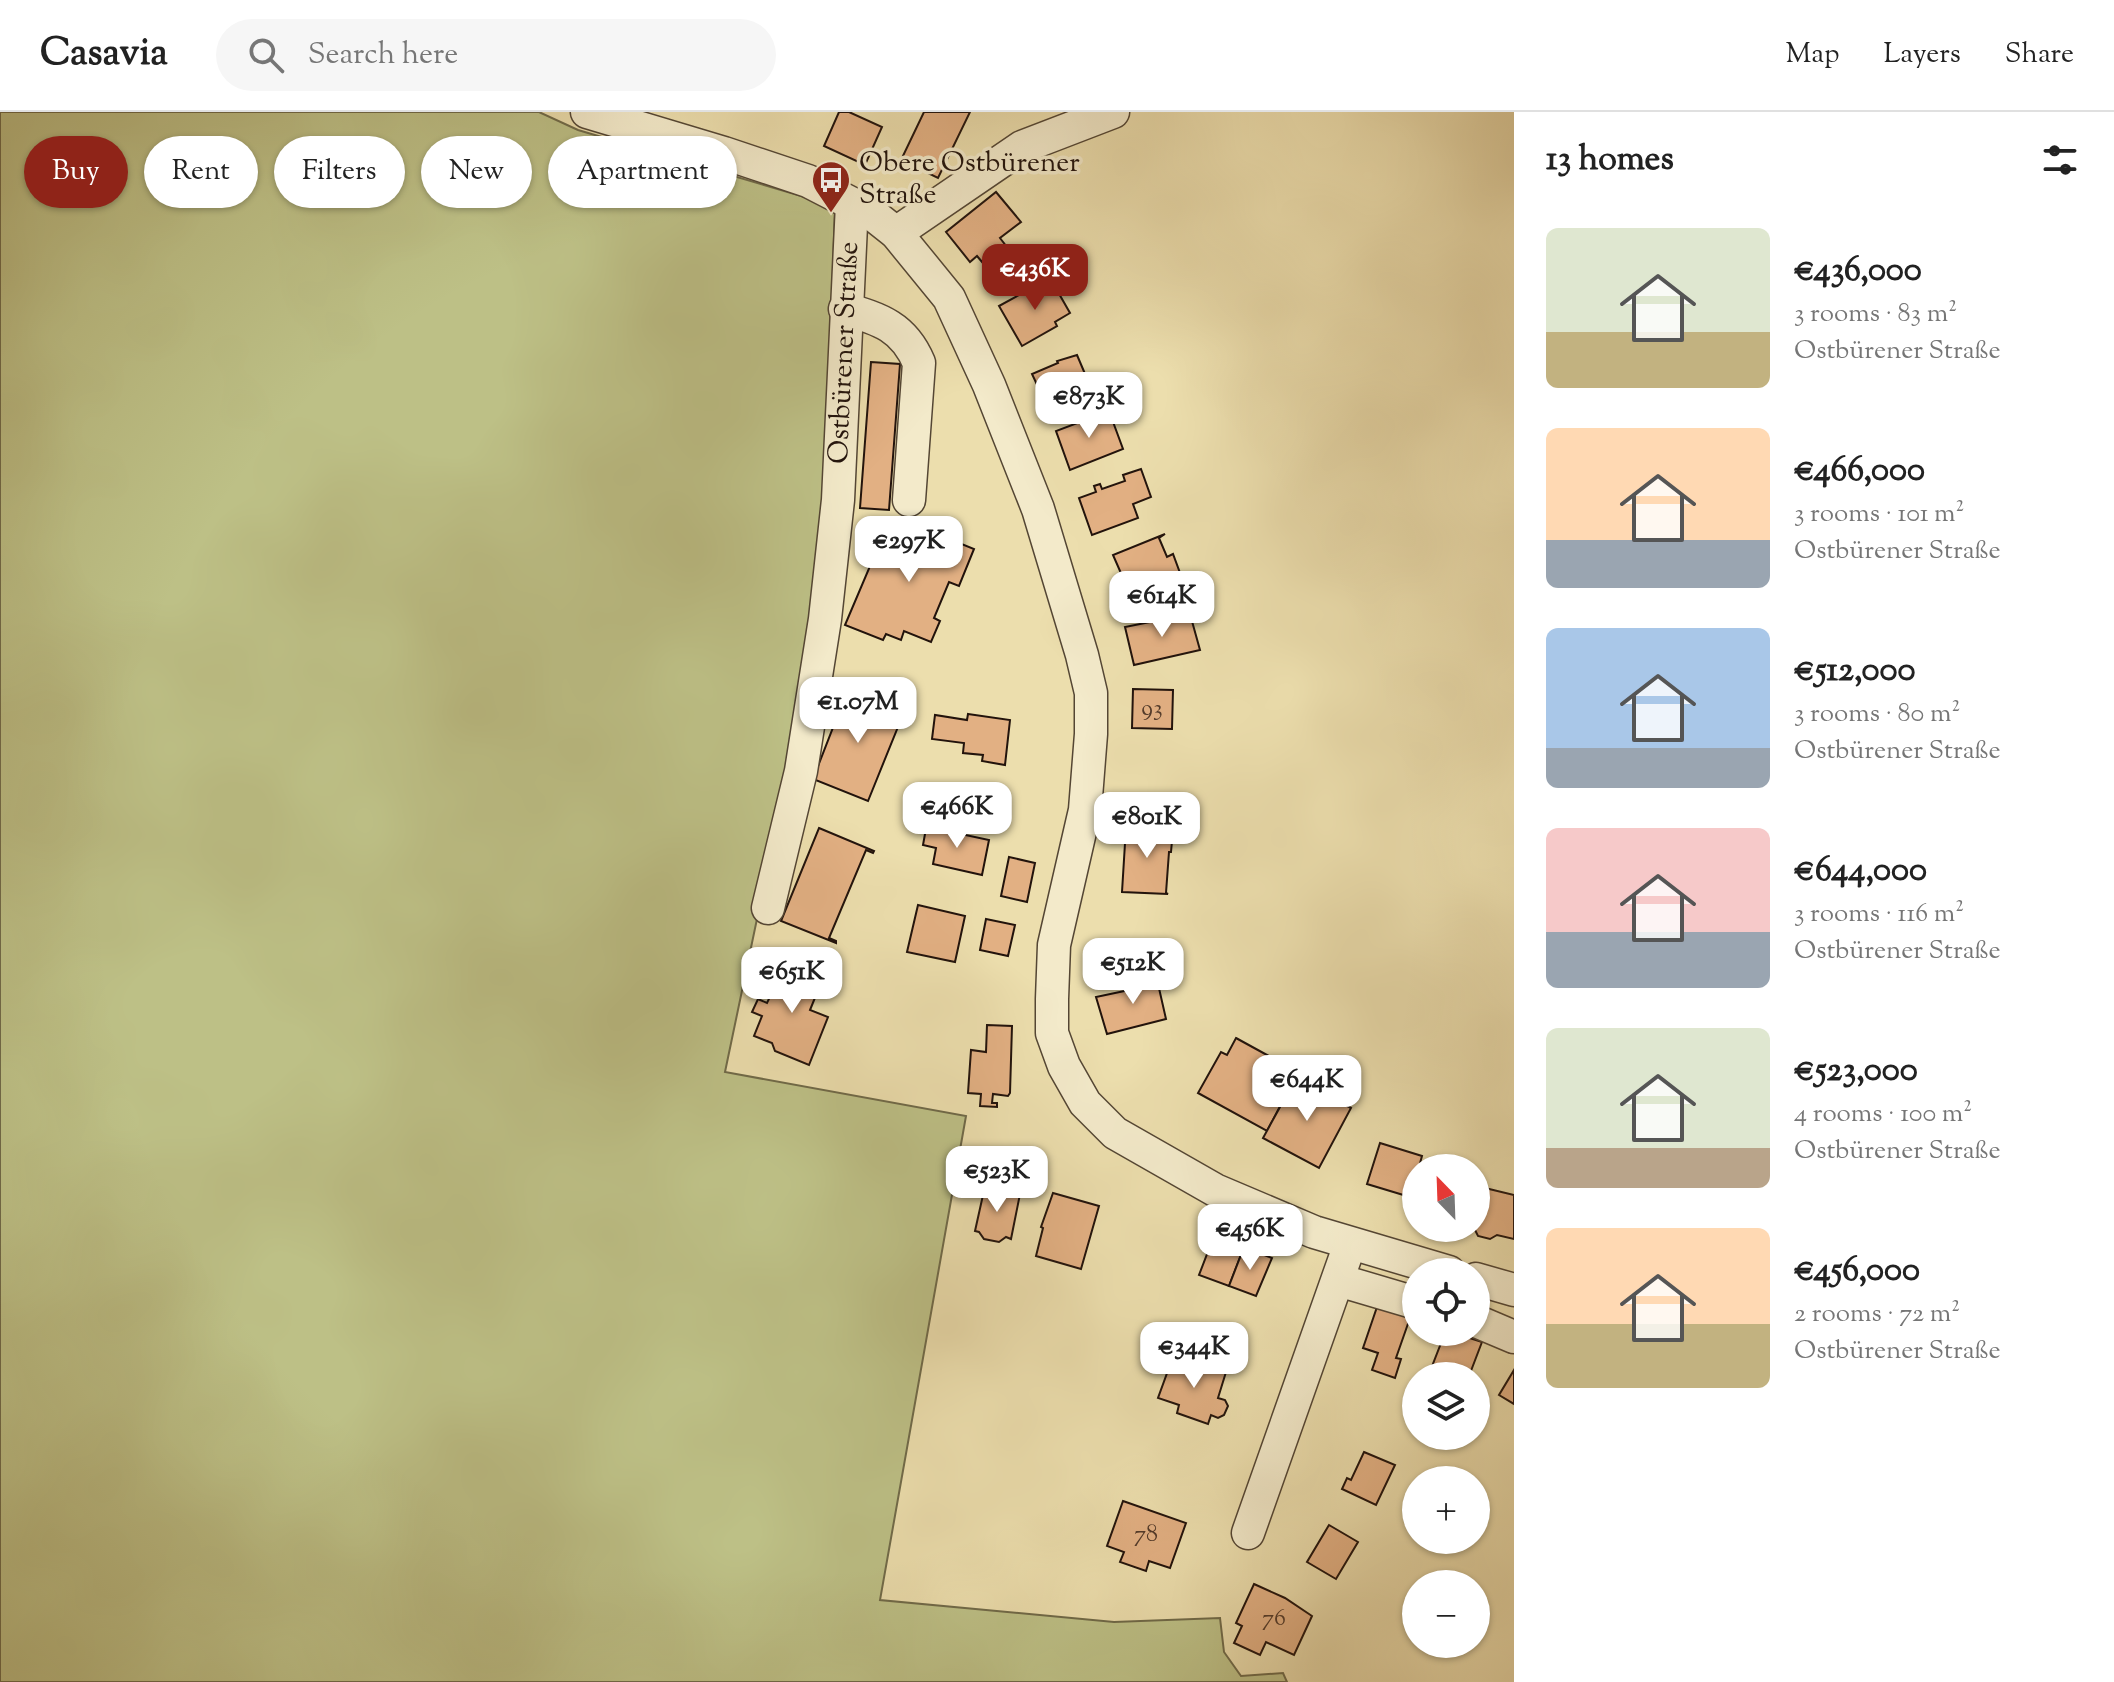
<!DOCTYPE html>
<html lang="en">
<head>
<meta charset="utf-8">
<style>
  :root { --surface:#fff; --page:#f6f6f6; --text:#222; --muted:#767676; --line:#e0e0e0; --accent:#8f2418 }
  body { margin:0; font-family:"Sorts Mill Goudy",serif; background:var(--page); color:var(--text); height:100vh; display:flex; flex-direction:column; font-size:30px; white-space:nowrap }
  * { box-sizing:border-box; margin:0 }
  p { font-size:26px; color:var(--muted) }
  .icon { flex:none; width:44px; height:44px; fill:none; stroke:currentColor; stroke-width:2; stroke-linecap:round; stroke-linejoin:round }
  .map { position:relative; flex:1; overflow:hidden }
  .drawer { display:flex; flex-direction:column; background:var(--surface); width:600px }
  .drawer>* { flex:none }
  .banner { position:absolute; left:24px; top:24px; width:760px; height:72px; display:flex; gap:16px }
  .needle { width:52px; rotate:337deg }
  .fabs { position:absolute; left:1402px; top:1042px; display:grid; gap:16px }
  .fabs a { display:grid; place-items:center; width:88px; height:88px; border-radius:50%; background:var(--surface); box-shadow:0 2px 6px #0004; font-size:40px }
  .price { position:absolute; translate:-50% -68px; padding:0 18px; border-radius:16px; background:#fff; color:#222; font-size:26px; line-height:52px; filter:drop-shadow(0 2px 4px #0008) }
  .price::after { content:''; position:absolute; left:50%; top:48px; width:24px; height:18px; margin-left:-12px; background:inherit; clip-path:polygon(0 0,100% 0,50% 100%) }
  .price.selected { background:var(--accent); color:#fff }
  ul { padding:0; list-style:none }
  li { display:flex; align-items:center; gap:24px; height:200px; padding:0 32px }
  li span { display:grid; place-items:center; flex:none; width:224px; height:160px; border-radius:12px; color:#555 }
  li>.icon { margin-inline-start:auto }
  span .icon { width:96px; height:96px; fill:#fffc; stroke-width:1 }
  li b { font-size:34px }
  h2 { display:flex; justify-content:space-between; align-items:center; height:96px; padding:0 32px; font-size:34px }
  .chip { padding:0 28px; border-radius:36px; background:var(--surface); box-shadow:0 2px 6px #0004; font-size:28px; line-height:72px }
  .chip.selected { background:var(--accent); color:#fff }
  header { display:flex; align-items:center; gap:48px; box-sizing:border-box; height:112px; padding:0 40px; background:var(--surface); border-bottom:2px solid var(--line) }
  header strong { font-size:38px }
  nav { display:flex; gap:44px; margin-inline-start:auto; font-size:28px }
  .search { width:560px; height:72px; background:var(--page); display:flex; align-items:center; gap:20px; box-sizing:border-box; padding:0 28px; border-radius:44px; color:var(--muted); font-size:30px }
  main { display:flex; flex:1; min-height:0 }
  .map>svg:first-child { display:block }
  .green { fill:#bdc086; stroke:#706a49; stroke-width:2 }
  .building { fill:#e2b083; stroke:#22130c; stroke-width:2 }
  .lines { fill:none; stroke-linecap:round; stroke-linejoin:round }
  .minor-casing { stroke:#544634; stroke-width:35 }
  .minor { stroke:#f3eaca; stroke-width:32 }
  .labels { text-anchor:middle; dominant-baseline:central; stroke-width:7; stroke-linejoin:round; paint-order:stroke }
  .number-label { font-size:24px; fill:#523a2a }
  .poi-label { font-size:28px; fill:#22130c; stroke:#f3eaca; text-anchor:start }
  .street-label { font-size:28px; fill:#22130c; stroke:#f3eaca }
</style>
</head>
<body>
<header>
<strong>Casavia</strong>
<div class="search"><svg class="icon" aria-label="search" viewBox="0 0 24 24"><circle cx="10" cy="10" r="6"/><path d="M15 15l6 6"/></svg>Search here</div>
<nav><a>Map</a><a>Layers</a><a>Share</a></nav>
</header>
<main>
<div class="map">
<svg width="1514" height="1570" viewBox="0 0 1514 1570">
  <rect width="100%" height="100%" fill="#ecdead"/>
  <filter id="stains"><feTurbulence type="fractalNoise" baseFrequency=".0025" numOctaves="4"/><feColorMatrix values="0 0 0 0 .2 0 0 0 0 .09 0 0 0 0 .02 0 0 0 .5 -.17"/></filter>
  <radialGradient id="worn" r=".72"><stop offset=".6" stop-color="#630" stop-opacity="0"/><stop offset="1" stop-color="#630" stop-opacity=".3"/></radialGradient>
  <polygon class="green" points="0,0 539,0 578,18 835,94 826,364 805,577 725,960 966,1004 880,1488 1114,1510 1220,1506 1224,1540 1241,1564 1283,1561 1287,1570 0,1570"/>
  <g class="building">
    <polygon points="839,0 849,0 882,15 865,53 824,34"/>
    <polygon points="924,0 970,0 938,66 901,48"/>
    <polygon points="996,80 1021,110 1000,126 1010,139 988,157 977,144 970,150 946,120"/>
    <polygon points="1050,166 1070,201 1055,210 1057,214 1022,234 999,194"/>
    <polygon points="1077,243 1091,276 1047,294 1032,262 1058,251 1057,249"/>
    <polygon points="871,250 900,252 889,398 860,396"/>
    <polygon points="1109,299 1123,337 1070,358 1056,319"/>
    <polygon points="1141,357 1151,385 1133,392 1138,406 1092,423 1079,386 1096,380 1094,374 1100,372 1102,377 1125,369 1123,363"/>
    <polygon points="909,405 929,414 927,418 974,437 959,474 949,470 934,506 940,509 931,530 904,519 901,528 886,522 883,528 845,513 873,447 880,450 885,428 897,433"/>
    <polygon points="1165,422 1159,426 1167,445 1173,442 1180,461 1145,474 1143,469 1127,475 1113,443"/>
    <polygon points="1190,502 1200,538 1134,553 1125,515"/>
    <polygon points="848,577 904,600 868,689 813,667"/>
    <polygon points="1133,577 1173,578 1172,617 1132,616"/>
    <polygon points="968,602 1010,608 1005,653 982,649 983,643 963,641 964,631 932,627 935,603 967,608"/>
    <polygon points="927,711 943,714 942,718 989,728 982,763 933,752 936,736 923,733"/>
    <polygon points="1126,715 1173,718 1171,740 1169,740 1166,781 1168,782 1122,780"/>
    <polygon points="819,716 874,739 873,741 866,738 829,826 836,829 836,831 781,809"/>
    <polygon points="1009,745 1035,751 1027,790 1001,784"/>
    <polygon points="918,793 965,804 955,850 907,840"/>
    <polygon points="986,807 1015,813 1008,844 980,838"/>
    <polygon points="786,851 823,866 810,898 828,905 809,953 775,939 772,931 754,924 762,904 752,900 758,887 767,891"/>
    <polygon points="1156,863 1166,907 1107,922 1096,885 1134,877 1131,868"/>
    <polygon points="987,913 1012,914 1010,981 1008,984 993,982 992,991 997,991 997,995 980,994 981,982 968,981 971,938 986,940"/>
    <polygon points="1236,926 1298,960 1267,1019 1198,981 1221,940 1227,943"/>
    <polygon points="1296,966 1351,996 1319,1056 1263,1026"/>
    <polygon points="1380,1031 1422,1044 1419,1055 1421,1056 1416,1056 1416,1071 1410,1085 1367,1072"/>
    <polygon points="985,1074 1020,1082 1011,1127 1006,1125 999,1130 984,1127 979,1120 975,1119"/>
    <polygon points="1485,1076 1514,1083 1514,1127 1497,1123 1490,1127 1478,1124 1474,1116 1476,1116"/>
    <polygon points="1053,1081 1099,1094 1081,1157 1036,1144 1043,1116 1041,1115"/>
    <polygon points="1214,1124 1244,1135 1229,1174 1199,1163"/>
    <polygon points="1244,1135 1272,1146 1256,1184 1229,1174"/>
    <polygon points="1377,1195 1410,1206 1396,1246 1401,1247 1395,1266 1372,1258 1378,1241 1363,1236"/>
    <polygon points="1451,1220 1482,1230 1469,1264 1434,1264 1436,1259 1431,1257 1443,1226 1448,1228"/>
    <polygon points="1174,1242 1204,1255 1226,1260 1218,1286 1225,1288 1228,1294 1224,1303 1218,1306 1211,1303 1208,1312 1177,1301 1179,1293 1158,1286"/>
    <polygon points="1514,1258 1514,1292 1499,1283"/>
    <polygon points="1364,1340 1395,1353 1376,1393 1342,1377 1347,1366 1351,1368"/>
    <polygon points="1123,1389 1186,1411 1170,1456 1149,1449 1146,1459 1120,1450 1124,1440 1107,1434"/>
    <polygon points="1329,1413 1358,1430 1336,1467 1307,1450"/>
    <polygon points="1254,1472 1285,1486 1312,1504 1294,1543 1266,1530 1260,1543 1234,1531 1242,1514 1236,1511"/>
  </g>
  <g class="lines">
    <g class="minor-casing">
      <g id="minor">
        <polyline points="587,0 724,41 808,69 872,102 896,121 949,186 989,273 1038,397 1082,543 1091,581 1091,622 1085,698 1054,833 1052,887 1052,921 1064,954 1085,991 1115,1021 1215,1078 1314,1120 1449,1160"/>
        <polyline points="896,121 1022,35 1113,0"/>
        <path d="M845 197C880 207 904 215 919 251L909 388"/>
        <path id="s1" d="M768 796 801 659 825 507 838 388 852 92"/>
        <polyline points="1476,1167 1514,1178"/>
        <polyline points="1338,1168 1416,1191"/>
        <polyline points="1476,1209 1514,1225"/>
        <polyline points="1248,1421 1350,1132"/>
      </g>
    </g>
    <use href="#minor" class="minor"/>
  </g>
  <defs>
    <g id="bus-pin" transform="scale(2)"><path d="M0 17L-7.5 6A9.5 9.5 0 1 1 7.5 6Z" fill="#8f2418" stroke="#f3eaca"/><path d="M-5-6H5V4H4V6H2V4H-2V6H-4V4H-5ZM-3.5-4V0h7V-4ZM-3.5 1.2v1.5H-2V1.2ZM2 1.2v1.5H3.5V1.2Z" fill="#fff"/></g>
  </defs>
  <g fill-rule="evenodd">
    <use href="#bus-pin" x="831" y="68"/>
  </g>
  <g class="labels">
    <g class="number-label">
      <text x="1152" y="597">93</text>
      <text x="1146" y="1423">78</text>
      <text x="1274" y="1507">76</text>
    </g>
    <g class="poi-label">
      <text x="859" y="52">Obere Ostbürener<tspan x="859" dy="32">Straße</tspan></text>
    </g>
    <g class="street-label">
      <text stroke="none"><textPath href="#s1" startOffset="562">Ostbürener Straße</textPath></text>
    </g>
  </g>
  <rect width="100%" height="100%" filter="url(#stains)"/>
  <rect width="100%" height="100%" fill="url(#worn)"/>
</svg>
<div class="fabs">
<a><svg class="needle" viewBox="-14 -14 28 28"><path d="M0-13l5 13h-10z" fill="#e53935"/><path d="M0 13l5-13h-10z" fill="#767676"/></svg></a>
<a><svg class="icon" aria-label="locate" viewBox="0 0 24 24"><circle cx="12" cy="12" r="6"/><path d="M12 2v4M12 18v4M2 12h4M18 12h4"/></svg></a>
<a><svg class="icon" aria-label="layers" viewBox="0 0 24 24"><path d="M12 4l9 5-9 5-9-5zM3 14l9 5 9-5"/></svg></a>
<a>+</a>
<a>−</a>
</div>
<b class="price selected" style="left:1035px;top:200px">€436K</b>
<b class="price" style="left:1089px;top:328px">€873K</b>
<b class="price" style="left:909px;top:472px">€297K</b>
<b class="price" style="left:1162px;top:527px">€614K</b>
<b class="price" style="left:858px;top:633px">€1.07M</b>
<b class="price" style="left:957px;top:738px">€466K</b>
<b class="price" style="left:1147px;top:748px">€801K</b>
<b class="price" style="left:1133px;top:894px">€512K</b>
<b class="price" style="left:792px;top:903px">€651K</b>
<b class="price" style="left:1307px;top:1011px">€644K</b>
<b class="price" style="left:997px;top:1102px">€523K</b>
<b class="price" style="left:1250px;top:1160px">€456K</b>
<b class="price" style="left:1194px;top:1278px">€344K</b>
<div class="banner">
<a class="chip selected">Buy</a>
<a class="chip">Rent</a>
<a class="chip">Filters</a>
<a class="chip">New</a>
<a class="chip">Apartment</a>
</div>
</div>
<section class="drawer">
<h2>13 homes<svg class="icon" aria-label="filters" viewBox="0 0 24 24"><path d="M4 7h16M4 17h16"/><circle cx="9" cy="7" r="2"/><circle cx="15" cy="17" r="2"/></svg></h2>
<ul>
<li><span style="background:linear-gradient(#dfe7d0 65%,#c2b280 0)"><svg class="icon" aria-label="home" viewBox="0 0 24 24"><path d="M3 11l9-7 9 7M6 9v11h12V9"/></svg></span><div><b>€436,000</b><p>3 rooms · 83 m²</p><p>Ostbürener Straße</p></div></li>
<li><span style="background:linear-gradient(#ffd9b3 70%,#9aa5b1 0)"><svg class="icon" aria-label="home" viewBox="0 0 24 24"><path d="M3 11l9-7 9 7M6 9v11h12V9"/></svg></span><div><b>€466,000</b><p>3 rooms · 101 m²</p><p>Ostbürener Straße</p></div></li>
<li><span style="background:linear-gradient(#a9c7e8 75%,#9aa5b1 0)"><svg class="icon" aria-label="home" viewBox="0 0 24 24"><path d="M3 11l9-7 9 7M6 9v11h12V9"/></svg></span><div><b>€512,000</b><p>3 rooms · 80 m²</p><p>Ostbürener Straße</p></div></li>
<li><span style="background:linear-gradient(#f6c9c9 65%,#9aa5b1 0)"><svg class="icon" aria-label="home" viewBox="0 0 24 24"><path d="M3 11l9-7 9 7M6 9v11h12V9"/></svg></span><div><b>€644,000</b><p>3 rooms · 116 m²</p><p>Ostbürener Straße</p></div></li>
<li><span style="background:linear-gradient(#dfe7d0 75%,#b9a48a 0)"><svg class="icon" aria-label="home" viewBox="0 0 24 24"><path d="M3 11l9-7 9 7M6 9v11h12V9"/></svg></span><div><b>€523,000</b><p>4 rooms · 100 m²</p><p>Ostbürener Straße</p></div></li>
<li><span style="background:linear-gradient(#ffd9b3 60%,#c2b280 0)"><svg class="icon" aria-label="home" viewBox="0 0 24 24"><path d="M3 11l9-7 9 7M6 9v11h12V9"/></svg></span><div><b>€456,000</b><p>2 rooms · 72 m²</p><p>Ostbürener Straße</p></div></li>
</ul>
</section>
</main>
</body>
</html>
